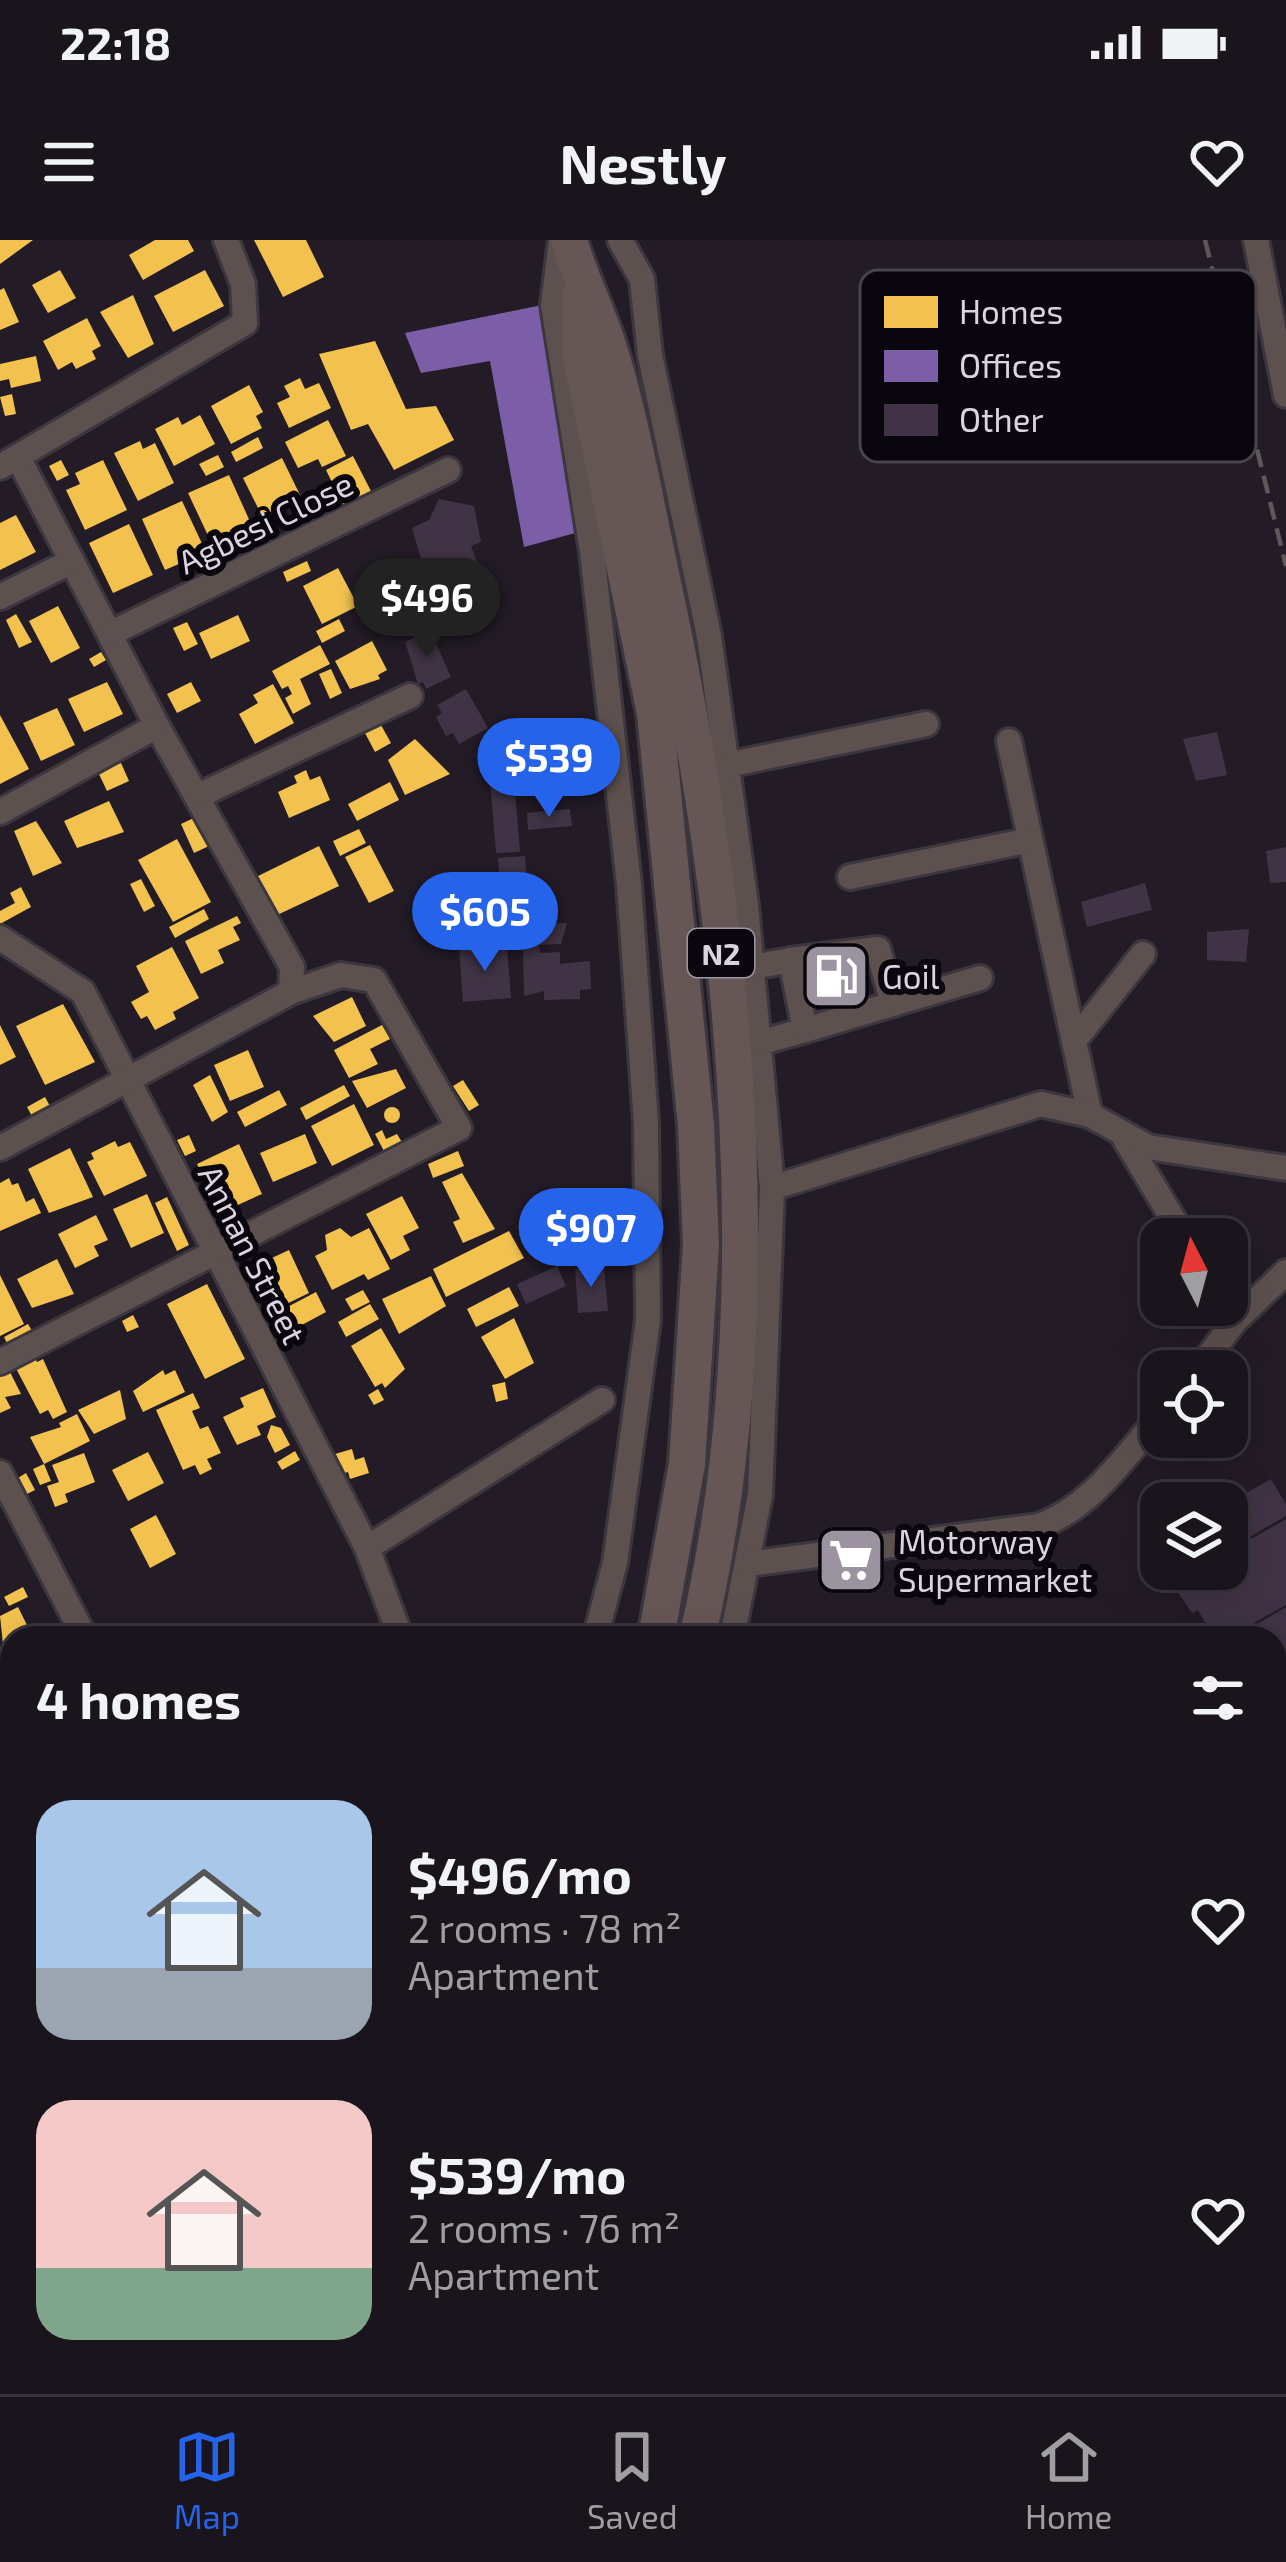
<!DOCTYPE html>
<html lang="en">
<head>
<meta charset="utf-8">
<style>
  :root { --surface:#1a141c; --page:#231d25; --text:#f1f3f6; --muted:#9f9ea3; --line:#38333b; --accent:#2563eb }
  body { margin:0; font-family:"Exo 2",sans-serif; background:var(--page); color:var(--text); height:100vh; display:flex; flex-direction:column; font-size:45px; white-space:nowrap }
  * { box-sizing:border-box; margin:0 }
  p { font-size:39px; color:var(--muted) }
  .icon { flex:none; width:66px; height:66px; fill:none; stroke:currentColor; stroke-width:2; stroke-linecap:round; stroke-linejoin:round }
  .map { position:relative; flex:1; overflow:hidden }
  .sheet { position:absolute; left:0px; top:1386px; width:1287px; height:768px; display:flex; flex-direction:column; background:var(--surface); border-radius:36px 36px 0 0; box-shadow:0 12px 48px #0002,0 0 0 3px var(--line) }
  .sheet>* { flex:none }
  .needle { width:78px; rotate:354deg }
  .buttons { position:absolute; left:1140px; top:978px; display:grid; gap:24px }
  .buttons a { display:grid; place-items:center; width:108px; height:108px; border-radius:24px; background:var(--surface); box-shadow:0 12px 48px #0002,0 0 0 3px var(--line); font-size:60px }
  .price { position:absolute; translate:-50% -102px; padding:0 27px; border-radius:42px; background:var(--accent); color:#fff; font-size:39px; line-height:78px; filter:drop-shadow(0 3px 6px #0008) }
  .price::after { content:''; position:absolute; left:50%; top:72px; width:36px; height:27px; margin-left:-18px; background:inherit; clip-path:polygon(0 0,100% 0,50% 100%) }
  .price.active { background:#222; color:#fff }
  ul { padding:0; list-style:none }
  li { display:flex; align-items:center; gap:36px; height:300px; padding:0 36px }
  li span { display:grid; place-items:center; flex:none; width:336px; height:240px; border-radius:36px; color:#555 }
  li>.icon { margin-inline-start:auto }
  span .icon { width:144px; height:144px; fill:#fffc; stroke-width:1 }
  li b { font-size:51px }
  h2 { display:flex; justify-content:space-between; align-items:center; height:144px; padding:0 36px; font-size:51px }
  .status { display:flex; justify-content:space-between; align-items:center; height:84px; padding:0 60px; background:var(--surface); direction:ltr }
  .status svg { height:33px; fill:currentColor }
  header { display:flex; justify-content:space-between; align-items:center; height:156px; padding:0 36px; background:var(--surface); font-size:54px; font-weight:700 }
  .dock { display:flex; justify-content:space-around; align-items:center; height:168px; border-top:3px solid var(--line); background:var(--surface); font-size:33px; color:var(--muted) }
  .dock a { display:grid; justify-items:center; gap:6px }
  .dock .active { color:var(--accent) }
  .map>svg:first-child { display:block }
  .homes { fill:#f2c14e }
  .offices { fill:#7b5ea7 }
  .building { fill:#403345 }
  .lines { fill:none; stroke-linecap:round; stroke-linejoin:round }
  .minor-casing { stroke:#3c363f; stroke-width:30 }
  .highway-casing { stroke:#3c363f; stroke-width:42 }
  .minor { stroke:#5d514f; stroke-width:24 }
  .highway { stroke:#665756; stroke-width:36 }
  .rail { stroke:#60575b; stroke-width:4.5; stroke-dasharray:18 9; stroke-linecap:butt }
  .labels { text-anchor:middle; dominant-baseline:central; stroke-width:12; stroke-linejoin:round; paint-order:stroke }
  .shield { fill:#0a060d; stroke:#9d96a1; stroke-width:3 }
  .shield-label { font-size:30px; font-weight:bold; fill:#dcd3e0 }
  .street-label { font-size:33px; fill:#dcd3e0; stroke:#0a060d }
  .poi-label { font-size:33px; fill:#dcd3e0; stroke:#0a060d; text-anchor:start }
  .key { fill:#0a060d; stroke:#49444c; stroke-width:3 }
  .key-label { font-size:33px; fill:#dcd3e0 }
</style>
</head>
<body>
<div class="status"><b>22:18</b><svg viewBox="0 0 49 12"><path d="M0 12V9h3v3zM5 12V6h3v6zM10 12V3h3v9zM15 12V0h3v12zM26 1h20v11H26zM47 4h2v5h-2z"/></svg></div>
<header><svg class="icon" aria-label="menu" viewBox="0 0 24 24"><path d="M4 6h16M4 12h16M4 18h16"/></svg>Nestly<svg class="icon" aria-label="heart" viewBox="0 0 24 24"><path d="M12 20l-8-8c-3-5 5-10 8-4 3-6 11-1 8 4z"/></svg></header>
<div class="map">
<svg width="1286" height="2154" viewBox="0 0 1286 2154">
  <rect width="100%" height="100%" fill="#231b26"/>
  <g class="homes">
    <polygon points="0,0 33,0 0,24"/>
    <polygon points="155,0 188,0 194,11 143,40 129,15"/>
    <polygon points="254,0 306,0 324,37 283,57"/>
    <polygon points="60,30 76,58 48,73 32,45"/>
    <polygon points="205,30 224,66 173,92 154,56"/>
    <polygon points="4,48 19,82 0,90 0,50"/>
    <polygon points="133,55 154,104 128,118 100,72"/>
    <polygon points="87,78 101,106 92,111 96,119 76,129 72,122 58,130 43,101"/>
    <polygon points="375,101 406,169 436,166 454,200 394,230 368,184 351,190 319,114"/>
    <polygon points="36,116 41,141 11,148 9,139 0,141 0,124"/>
    <polygon points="300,138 305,149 319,143 331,168 289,188 277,163 290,157 284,146"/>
    <polygon points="249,145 263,172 256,176 262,188 231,204 211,166"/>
    <polygon points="12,154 16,174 5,176 0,157"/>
    <polygon points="200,175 215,204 174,226 155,189 178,177 182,185"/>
    <polygon points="328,180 346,216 322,227 318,219 298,228 285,202"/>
    <polygon points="258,197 263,208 236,222 231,212"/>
    <polygon points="140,201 143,209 155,203 174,243 138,261 114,213"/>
    <polygon points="218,215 224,227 206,236 199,224"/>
    <polygon points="353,216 373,255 345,269 326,230"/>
    <polygon points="282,218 301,257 262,276 243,238"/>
    <polygon points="61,220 69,235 57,241 49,226"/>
    <polygon points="103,220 127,270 85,290 66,250 80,244 75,233"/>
    <polygon points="229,235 252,286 212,304 188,253"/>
    <polygon points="182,261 206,312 165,330 142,279"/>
    <polygon points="16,275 36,312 0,330 0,283"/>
    <polygon points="129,284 153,335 113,353 89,303"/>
    <polygon points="307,321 311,331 287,342 283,332"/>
    <polygon points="338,328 358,366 322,384 303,346"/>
    <polygon points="398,330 409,351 376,368 365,347"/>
    <polygon points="418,356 431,379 409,391 397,368"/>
    <polygon points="58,366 80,408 51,423 29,381"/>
    <polygon points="395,373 401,384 388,390 383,379"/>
    <polygon points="16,374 32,402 19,408 6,380"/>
    <polygon points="238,375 250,401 211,419 199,393"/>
    <polygon points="339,379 345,391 322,403 316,391"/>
    <polygon points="187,382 198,404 184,411 173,388"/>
    <polygon points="372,401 387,430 378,435 380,439 350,449 335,421"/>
    <polygon points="320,405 330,424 300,439 311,464 293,474 285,458 292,454 288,446 282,449 272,431"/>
    <polygon points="101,412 106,420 94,427 89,419"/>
    <polygon points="331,429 342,453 330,459 319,434"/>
    <polygon points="107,442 123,474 84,492 68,459"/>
    <polygon points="191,442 201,461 177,473 167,454"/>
    <polygon points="273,444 294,483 255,504 239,474 258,463 253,455"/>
    <polygon points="57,468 75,505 41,521 23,483"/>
    <polygon points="0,475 29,529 0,544"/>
    <polygon points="381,485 391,503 375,512 365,493"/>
    <polygon points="415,499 450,534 405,555 388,520"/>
    <polygon points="121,523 129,541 107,551 98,532"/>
    <polygon points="306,530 310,540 320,536 330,560 289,578 278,552 297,543 294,536"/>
    <polygon points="390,542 399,560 357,581 348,564"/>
    <polygon points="109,561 124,592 77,608 64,581"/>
    <polygon points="196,577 209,606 194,613 181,584"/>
    <polygon points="36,581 62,623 33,636 14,591"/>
    <polygon points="359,589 366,603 340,616 333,601"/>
    <polygon points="177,599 211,662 173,682 138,620"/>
    <polygon points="370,605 394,651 369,663 345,617"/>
    <polygon points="319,606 339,646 275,676 256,637"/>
    <polygon points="141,639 155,666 144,672 130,644"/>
    <polygon points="21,647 31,667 0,684 0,671 15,663 10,653"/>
    <polygon points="204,669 209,679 175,698 169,687"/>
    <polygon points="237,676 241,683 233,687 240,700 218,710 224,723 201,734 185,701"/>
    <polygon points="172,707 199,758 173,772 176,779 155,790 147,776 141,779 131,762 149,752 136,726"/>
    <polygon points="352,757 366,786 334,802 313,776"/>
    <polygon points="63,764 95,822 45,845 16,786"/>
    <polygon points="0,785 16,817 0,825"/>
    <polygon points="382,785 390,799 370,809 378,824 349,838 334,810"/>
    <polygon points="248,810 264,847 230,861 214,825"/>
    <polygon points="396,829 406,848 367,868 352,841"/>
    <polygon points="210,835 228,872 212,882 193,845"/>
    <polygon points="463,840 479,865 469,871 453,846"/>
    <polygon points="344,845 350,856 306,880 300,868"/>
    <polygon points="279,850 287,865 245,887 237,872"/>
    <polygon points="45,857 51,868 33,878 27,867"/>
    <polygon points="354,864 374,905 332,926 311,886"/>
    <circle cx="392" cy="875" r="8"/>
    <polygon points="382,890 386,899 397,894 403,904 385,913 375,894"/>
    <polygon points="305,894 317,923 273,942 260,913"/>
    <polygon points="189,895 196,911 185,916 177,900"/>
    <polygon points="115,901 118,907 130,902 147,936 104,956 87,922 94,919 91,913"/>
    <polygon points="239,904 262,954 220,973 197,924"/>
    <polygon points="70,908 93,957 49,973 28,929"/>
    <polygon points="458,911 464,926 433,938 428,924"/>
    <polygon points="462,933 495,989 463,1003 453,982 460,979 442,942"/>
    <polygon points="9,938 12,945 18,943 26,962 34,958 41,973 0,991 0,943"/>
    <polygon points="147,954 164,993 131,1008 113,969"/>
    <polygon points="402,956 419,988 403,996 410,1010 391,1020 366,974"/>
    <polygon points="167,957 189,1005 177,1011 155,963"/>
    <polygon points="96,975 108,1000 94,1006 99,1016 75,1028 58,994"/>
    <polygon points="369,988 390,1029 368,1040 364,1034 332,1050 315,1016 327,1010 325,995 340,988 351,997"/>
    <polygon points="509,991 524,1018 446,1057 433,1029"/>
    <polygon points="289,1010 309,1053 274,1070 258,1037 253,1039 248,1029"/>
    <polygon points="57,1019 74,1054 32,1068 17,1039"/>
    <polygon points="0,1035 24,1084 0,1096"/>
    <polygon points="431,1036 446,1066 399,1094 382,1059"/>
    <polygon points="207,1044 245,1119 205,1139 167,1064"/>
    <polygon points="509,1047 519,1066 476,1087 467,1069"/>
    <polygon points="363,1050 370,1062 352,1071 345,1059"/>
    <polygon points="316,1052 326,1072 287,1093 276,1073"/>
    <polygon points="370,1064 379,1079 346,1097 338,1082"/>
    <polygon points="133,1075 139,1087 127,1092 122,1081"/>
    <polygon points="514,1078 534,1123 505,1139 481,1097"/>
    <polygon points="28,1084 35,1096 10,1109 4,1097"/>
    <polygon points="381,1088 405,1129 385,1148 382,1143 375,1147 351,1106"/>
    <polygon points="31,1109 37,1122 43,1119 67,1172 53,1179 48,1170 40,1174 11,1119"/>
    <polygon points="6,1124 21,1154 5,1157 11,1168 0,1173 0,1127"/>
    <polygon points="163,1130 165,1135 175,1130 185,1152 143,1172 133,1151"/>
    <polygon points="505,1142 508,1159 496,1162 492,1145"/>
    <polygon points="263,1148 276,1177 257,1186 261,1195 237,1205 223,1177 244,1167 240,1158"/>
    <polygon points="378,1149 384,1160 374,1165 368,1155"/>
    <polygon points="120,1150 126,1179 94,1194 78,1170"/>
    <polygon points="193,1153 200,1168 192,1171 200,1189 208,1186 221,1213 207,1219 212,1229 200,1235 195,1225 183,1230 156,1170"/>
    <polygon points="77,1174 90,1201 44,1224 51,1241 40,1245 33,1229 44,1224 30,1197 61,1187 59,1183"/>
    <polygon points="271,1185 281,1188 290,1205 275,1213 267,1197"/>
    <polygon points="352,1209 355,1220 364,1217 369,1233 350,1239 348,1232 341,1234 335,1214"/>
    <polygon points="295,1211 300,1220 282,1230 277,1222"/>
    <polygon points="148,1212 164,1243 128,1261 112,1230"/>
    <polygon points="84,1213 95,1242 65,1254 68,1262 55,1267 47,1246 59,1242 52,1225"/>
    <polygon points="26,1233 35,1250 27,1254 18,1238"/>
    <polygon points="156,1275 176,1314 150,1328 130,1289"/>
    <polygon points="23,1347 28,1357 9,1366 4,1357"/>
    <polygon points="18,1367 30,1391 3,1404 0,1376"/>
    <polygon points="12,1878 12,1916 0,1899 0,1885"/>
  </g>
  <polygon class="offices" points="542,65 579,292 524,307 490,121 421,133 405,93"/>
  <g class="building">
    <polygon points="439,259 474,266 481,302 471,306 479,327 442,338 436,322 423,326 412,288 429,280"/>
    <polygon points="430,390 451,437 426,449 423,442 418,444 405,402"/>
    <polygon points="466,449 488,488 459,504 453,493 446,496 436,477 442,473 437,465"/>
    <polygon points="1217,492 1227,535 1196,541 1183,499"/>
    <polygon points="585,507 588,547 515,553 520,612 496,613 489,529 494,520"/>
    <polygon points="570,569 572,586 528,590 527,573"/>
    <polygon points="1286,607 1286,642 1270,643 1266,611"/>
    <polygon points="525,616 527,644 500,646 498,618"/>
    <polygon points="1145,643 1152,670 1087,687 1081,662"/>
    <polygon points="567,683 561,704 539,705 540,713 560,712 560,724 590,721 591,749 580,750 580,759 544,760 544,751 524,756 523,707 516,707 515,684"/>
    <polygon points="1249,689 1246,722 1207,720 1207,692"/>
    <polygon points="507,706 511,758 463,762 459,709"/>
    <polygon points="591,1006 593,1018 562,1023 560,1011"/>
    <polygon points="557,1026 566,1046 526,1064 517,1044"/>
    <polygon points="604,1027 608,1071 578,1073 575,1029"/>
    <polygon points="1271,1239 1286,1264 1286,1276 1227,1310 1227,1264"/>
    <polygon points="1286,1279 1286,1365 1227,1398 1214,1398 1198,1370 1192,1373 1172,1344 1199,1329 1227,1329 1227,1313"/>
    <polygon points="1286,1367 1286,1410 1275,1416 1275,1398 1233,1398"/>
    <polygon points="1286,1412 1286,1454 1275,1461 1275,1418"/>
    <polygon points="1286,1502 1286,1533 1275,1514"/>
  </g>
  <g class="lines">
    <g class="minor-casing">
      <g id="minor">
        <polyline points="561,0 553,65 592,311 629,644 646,882 648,1080 615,1323 595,1398"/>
        <polyline points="620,0 642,39 650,115 709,396 746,665 772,948 760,1255 732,1398"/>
        <polyline points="1256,0 1286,155"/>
        <polyline points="19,219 157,486 292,727 291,752"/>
        <polyline points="0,227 245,83 243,44 226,0"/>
        <polyline points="0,357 72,321"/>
        <polyline points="111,393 448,230"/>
        <polyline points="1009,501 1090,875"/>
        <polyline points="727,525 926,484"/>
        <polyline points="200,555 410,456"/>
        <polyline points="0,572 157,486"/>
        <polyline points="850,637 1030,600"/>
        <polyline points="0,698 83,752 367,1308 401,1398"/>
        <polyline points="791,720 878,709 893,764"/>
        <polyline points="752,727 791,720 805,790 759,803"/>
        <polyline points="805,790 980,738"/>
        <polyline points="1074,801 1143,714"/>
        <polyline points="1125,899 1185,999"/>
        <polyline points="0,908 291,752 341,735 374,740 459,888 0,1122"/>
        <polyline points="772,948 1041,864 1090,875 1148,907 1286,928"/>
        <polyline points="1197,1131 1235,1081 1286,1032"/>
        <polyline points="0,1233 85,1398"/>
        <polyline points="367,1308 602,1160"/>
        <path d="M747 1324 1039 1286C1092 1267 1125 1216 1161 1175"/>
        <polyline points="0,1489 12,1486"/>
        <polyline points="0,1702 6,1728"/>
        <polyline points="0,1878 12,1871"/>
        <polyline points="1275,1919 1283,1940 1275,1956"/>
        <polyline points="0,1920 12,1916"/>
        <polyline points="1275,1989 1286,1979"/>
        <polyline points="0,2093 12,2115"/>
        <polyline points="31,2142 40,2154"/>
        <polyline points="700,2142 711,2154"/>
        <polyline points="817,2142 836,2154"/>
        <polyline points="137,2154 142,2142"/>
        <polyline points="371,2154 374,2142"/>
        <polyline points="570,2154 572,2142"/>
        <polyline points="1033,2154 1046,2142"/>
        <polyline points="1096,2154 1109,2142"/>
      </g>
    </g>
    <g class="highway-casing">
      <g id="highway">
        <path d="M569 0C579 35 595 67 607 102 630 173 643 250 659 324 733 663 778 1056 697 1398"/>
        <polyline points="580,57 580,112 655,473 696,885 701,1005 687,1224 656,1398"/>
        <polyline points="1275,2036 1286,2026"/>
        <polyline points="1275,2107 1286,2097"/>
        <polyline points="429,2154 430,2142"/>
        <polyline points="491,2154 492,2142"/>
        <polyline points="536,2154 538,2142"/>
        <polyline points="1148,2154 1161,2142"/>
        <polyline points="1223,2154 1236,2142"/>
        <polyline points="1276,2154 1286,2144"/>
      </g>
    </g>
    <use href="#minor" class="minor"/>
    <use href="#highway" class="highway"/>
    <polyline class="rail" points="1205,0 1286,326"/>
  </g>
  <defs>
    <g id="fuel-square" transform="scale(3.45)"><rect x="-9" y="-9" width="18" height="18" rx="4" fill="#9b939f" stroke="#0a060d"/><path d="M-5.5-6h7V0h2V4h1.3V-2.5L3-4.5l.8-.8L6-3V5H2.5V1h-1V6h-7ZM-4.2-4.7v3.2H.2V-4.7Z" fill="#fff"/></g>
    <g id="supermarket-square" transform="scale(3.45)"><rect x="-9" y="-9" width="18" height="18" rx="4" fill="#9b939f" stroke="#0a060d"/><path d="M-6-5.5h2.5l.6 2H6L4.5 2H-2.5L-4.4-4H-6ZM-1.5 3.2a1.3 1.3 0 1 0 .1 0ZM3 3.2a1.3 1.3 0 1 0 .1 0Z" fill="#fff"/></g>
  </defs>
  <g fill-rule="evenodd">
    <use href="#fuel-square" x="836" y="736"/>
    <use href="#supermarket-square" x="851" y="1320"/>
  </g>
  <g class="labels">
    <rect class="shield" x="688" y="689" width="66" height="48" rx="9"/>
    <g class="shield-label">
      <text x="721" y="713">N2</text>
    </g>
    <g class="street-label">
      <text transform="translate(265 282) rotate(-26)">Agbesi Close</text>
      <text transform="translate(253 1014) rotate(63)">Annan Street</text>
    </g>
    <g class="poi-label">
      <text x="882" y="736">Goil</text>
      <text x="898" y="1301">Motorway<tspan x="898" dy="38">Supermarket</tspan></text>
    </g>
  </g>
  <rect x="860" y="30" width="396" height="192" rx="18" class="key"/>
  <rect x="884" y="56" width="54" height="32" fill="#f2c14e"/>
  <rect x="884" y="110" width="54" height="32" fill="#7b5ea7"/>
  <rect x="884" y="164" width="54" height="32" fill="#403345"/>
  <g class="key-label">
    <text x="959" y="84">Homes</text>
    <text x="959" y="138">Offices</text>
    <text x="959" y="192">Other</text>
  </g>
</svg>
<div class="buttons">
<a><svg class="needle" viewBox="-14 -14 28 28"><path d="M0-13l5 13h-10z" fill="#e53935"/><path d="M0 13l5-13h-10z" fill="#9f9ea3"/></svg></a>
<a><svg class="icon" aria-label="locate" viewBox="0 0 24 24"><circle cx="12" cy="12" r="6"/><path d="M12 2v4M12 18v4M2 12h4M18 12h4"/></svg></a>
<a><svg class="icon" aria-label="layers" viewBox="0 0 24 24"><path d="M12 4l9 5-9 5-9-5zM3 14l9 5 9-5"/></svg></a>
</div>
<b class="price active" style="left:427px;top:420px">$496</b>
<b class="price" style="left:549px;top:580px">$539</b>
<b class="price" style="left:485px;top:734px">$605</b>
<b class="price" style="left:591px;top:1050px">$907</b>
<section class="sheet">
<h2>4 homes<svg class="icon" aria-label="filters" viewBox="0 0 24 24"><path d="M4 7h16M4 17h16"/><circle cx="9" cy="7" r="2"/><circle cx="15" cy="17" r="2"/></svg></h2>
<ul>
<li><span style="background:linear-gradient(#a9c7e8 70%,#9aa5b1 0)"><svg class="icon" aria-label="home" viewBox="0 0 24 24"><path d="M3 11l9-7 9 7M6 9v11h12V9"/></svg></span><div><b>$496/mo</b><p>2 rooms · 78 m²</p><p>Apartment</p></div><svg class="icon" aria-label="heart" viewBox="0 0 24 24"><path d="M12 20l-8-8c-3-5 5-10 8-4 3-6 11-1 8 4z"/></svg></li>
<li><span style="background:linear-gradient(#f6c9c9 70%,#7fa58c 0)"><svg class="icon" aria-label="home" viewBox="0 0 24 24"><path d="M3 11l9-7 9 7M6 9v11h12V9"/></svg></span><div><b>$539/mo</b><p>2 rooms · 76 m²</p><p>Apartment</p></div><svg class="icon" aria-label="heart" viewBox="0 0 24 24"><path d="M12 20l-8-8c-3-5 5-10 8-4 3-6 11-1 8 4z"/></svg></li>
</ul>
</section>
</div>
<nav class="dock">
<a class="active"><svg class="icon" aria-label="map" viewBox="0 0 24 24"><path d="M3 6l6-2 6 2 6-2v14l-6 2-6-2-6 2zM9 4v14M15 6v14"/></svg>Map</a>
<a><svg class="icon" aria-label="saved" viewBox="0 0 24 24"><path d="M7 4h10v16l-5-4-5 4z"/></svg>Saved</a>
<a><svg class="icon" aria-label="home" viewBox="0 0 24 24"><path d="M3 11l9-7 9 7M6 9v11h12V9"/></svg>Home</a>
</nav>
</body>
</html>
